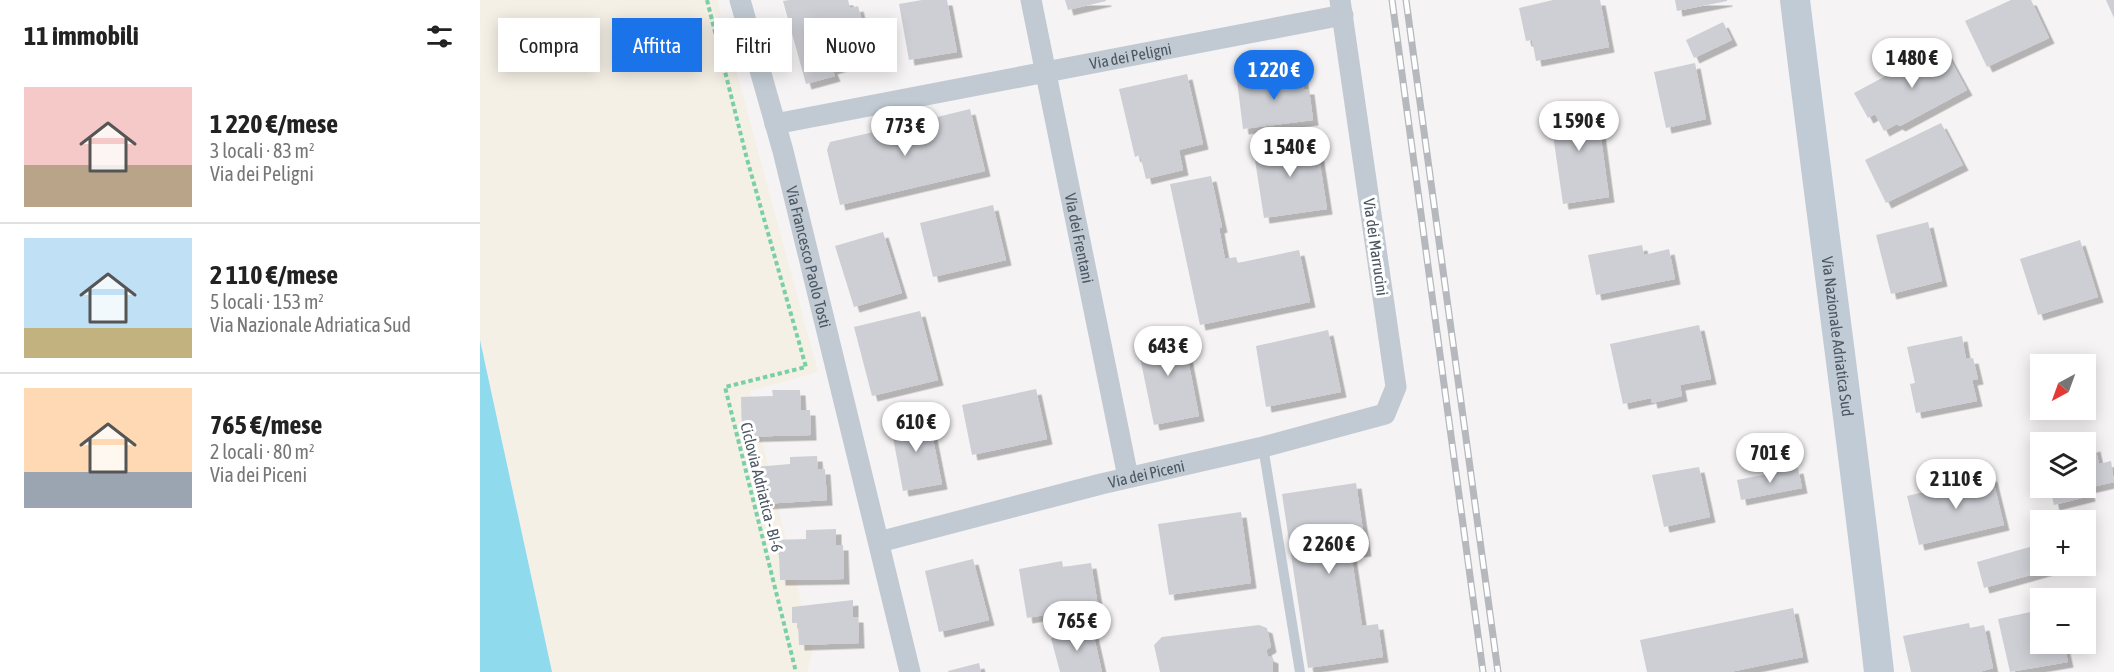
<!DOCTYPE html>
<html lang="it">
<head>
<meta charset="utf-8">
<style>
  :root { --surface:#fff; --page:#f2f2f2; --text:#222; --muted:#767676; --line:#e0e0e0; --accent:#1a73e8 }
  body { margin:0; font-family:"Asap Condensed",sans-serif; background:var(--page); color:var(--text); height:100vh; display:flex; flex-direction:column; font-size:22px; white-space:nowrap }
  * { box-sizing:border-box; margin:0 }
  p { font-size:20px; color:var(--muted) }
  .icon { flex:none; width:33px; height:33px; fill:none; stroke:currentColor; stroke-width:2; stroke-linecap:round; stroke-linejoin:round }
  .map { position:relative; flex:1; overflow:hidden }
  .sheet { display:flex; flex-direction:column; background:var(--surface); width:480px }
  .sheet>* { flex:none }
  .hud { position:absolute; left:18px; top:18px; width:570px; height:54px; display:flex; gap:12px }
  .needle { width:39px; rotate:221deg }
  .buttons { position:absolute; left:1550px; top:354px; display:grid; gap:12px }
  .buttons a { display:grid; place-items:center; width:66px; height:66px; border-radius:0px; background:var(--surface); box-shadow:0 3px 15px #0003; font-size:30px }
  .price { position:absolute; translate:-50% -51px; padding:0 14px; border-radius:21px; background:#fff; color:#222; font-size:20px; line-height:39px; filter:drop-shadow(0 2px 3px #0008) }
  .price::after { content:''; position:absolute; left:50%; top:36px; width:18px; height:14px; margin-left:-9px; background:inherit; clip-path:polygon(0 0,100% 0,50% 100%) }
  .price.active { background:var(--accent); color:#fff }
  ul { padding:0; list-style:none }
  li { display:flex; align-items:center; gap:18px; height:150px; padding:0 24px }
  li+li { border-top:2px solid var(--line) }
  li span { display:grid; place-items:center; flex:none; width:168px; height:120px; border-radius:0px; color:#555 }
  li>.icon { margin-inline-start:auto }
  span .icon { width:72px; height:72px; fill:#fffc; stroke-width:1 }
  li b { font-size:26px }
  h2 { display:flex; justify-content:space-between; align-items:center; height:72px; padding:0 24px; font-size:26px }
  .chip { padding:0 21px; border-radius:0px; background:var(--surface); box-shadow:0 3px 15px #0003; font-size:21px; line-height:54px }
  .chip.active { background:var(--accent); color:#fff }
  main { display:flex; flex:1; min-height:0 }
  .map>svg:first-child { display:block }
  .sand { fill:#f5f0e5 }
  .water { fill:#90daee }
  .building { fill:#cdcfd5; filter:url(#shadow) }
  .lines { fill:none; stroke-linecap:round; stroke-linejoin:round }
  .path { stroke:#7ad0a6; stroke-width:4; stroke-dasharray:4.5 3; stroke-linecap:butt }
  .service { stroke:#c1cad2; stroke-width:10 }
  .minor { stroke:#c1cad2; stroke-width:21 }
  .secondary { stroke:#c1cbd6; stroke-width:30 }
  .rail-casing { stroke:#b5b8bd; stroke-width:7 }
  .rail { stroke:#fff; stroke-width:4.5; stroke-dasharray:14; stroke-linecap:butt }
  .labels { text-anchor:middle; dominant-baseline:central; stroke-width:6; stroke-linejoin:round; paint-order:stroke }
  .street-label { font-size:16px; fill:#4a5661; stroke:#fff }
</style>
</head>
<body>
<main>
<section class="sheet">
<h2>11 immobili<svg class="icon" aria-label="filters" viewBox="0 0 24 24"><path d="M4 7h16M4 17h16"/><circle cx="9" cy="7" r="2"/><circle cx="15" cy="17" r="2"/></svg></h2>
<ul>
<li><span style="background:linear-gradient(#f6c9c9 65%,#b9a48a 0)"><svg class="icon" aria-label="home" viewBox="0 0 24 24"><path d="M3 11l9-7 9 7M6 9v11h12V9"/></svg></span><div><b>1 220 €/mese</b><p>3 locali · 83 m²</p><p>Via dei Peligni</p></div></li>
<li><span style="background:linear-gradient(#bfe0f5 75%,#c2b280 0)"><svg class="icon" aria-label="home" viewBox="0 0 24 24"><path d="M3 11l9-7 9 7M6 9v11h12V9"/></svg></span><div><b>2 110 €/mese</b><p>5 locali · 153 m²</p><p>Via Nazionale Adriatica Sud</p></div></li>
<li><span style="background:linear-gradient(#ffd9b3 70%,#9aa5b1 0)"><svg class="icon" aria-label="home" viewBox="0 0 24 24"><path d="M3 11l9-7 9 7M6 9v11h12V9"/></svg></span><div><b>765 €/mese</b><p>2 locali · 80 m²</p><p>Via dei Piceni</p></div></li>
</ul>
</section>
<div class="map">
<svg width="1634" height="672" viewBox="0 0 1634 672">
  <defs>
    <filter id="shadow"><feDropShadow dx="5.5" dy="5.5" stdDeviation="0" flood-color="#0004"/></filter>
  </defs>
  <rect width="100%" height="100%" fill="#f5f3f3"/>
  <polygon class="sand" points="0,0 237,0 338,372 270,391 333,651 327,672 72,672 0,341"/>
  <polygon class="water" points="0,340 72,672 0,672"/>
  <g class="building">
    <polygon points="309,0 368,0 370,8 378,6 386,35 375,38 378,48 364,51 368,64 352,69 355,76 326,84 303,1"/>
    <polygon points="442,0 467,0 477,52 429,60 419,4"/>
    <polygon points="585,0 626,0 626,1 588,10"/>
    <polygon points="1073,0 1120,0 1129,47 1056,61 1052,40 1046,41 1039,8"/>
    <polygon points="1195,0 1247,0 1247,1 1197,11"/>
    <polygon points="1531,0 1551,0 1569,38 1507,67 1485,21"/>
    <polygon points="1626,0 1634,0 1634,18"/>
    <polygon points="1243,22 1252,40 1214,58 1206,40"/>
    <polygon points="1460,41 1487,90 1420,126 1417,124 1404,131 1395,114 1388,118 1374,93 1430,63 1428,59"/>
    <polygon points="1215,63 1226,119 1186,128 1174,72"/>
    <polygon points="822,72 824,89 829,89 833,120 763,129 757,80"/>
    <polygon points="707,74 723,144 699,150 703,170 666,179 660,155 655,157 639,89"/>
    <polygon points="1116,101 1129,197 1083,204 1069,107"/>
    <polygon points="490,109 505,171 360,205 347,150 350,142 420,126 422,134 431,132 429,124"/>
    <polygon points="1461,123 1483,165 1406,203 1385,160"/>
    <polygon points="836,138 847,209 784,218 773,147"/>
    <polygon points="731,176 742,227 739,228 745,259 756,257 758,263 819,250 830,302 720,325 690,184"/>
    <polygon points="513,205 526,260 453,277 440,223"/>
    <polygon points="1448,222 1462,281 1411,294 1396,235"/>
    <polygon points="403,232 422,293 374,307 355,246"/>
    <polygon points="1600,240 1618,297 1558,315 1540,259"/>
    <polygon points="1162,245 1164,255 1189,249 1195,279 1116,295 1108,255"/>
    <polygon points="440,311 458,380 392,396 374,327"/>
    <polygon points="1219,325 1231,379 1200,385 1202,396 1172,403 1171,398 1143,404 1130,344"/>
    <polygon points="702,329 719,416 674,425 656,338"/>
    <polygon points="848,330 861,392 786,407 776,346"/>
    <polygon points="1482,336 1486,359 1493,358 1498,379 1492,380 1497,401 1436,413 1430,384 1435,383 1427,347"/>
    <polygon points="556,389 567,439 492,455 482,405"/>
    <polygon points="292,390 320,390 321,410 330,410 331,435 262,437 261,397 293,396"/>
    <polygon points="448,414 462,484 423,491 410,421"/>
    <polygon points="1615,446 1619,464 1631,461 1634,482 1608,488 1610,496 1574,505 1570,488 1605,488 1605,449"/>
    <polygon points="337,456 338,469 345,469 347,500 283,504 282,479 277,480 275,467 310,464 310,457"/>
    <polygon points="1219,467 1230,517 1184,527 1172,475"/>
    <polygon points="1318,468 1322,488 1261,500 1257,480"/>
    <polygon points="1512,476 1524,525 1439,545 1427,496"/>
    <polygon points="876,483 886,551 871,553 882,626 898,624 903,657 828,668 802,494"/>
    <polygon points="761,512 771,583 689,595 678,524"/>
    <polygon points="356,529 356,545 363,545 364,579 300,580 299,554 294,553 293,540 326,539 326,530"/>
    <polygon points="1560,544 1560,566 1575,568 1504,588 1497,562"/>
    <polygon points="493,559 509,620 459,632 445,571"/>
    <polygon points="582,561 583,567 611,563 618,606 547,618 539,569"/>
    <polygon points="373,600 373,617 378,617 379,643 319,645 318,623 312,623 312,607"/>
    <polygon points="1313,608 1323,657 1250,672 1167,672 1160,640"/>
    <polygon points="1560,610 1560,644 1584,644 1588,662 1530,672 1518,619"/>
    <polygon points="1489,623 1490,628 1504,625 1513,668 1499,672 1431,672 1423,636"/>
    <polygon points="779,625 787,628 791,647 786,650 788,656 793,658 793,672 680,672 674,645 682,637"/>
    <polygon points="612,628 622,672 580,672 571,638"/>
    <polygon points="499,663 501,672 468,672 468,671"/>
  </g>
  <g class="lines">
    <polyline class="path" points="227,0 267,159 326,367 245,387 316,672"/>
    <polyline class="service" points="783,447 820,672"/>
    <g class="minor">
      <path id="s1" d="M260 0 303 151 430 672"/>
      <path id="s2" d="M551 0 648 477"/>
      <path id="s3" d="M295 124 863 15"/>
      <path id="s4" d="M399 542 621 484 783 447 905 414 916 387 860 0"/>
    </g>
    <path class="secondary" id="s5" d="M1315 0C1342 224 1374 448 1399 672"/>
    <g class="rail-casing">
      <g id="rail">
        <polyline points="912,0 1003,672"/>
        <polyline points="926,0 1018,672"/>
      </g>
    </g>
    <use href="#rail" class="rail"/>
  </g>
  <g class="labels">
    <g class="street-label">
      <text stroke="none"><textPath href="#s3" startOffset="362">Via dei Peligni</textPath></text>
      <text stroke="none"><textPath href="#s2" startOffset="243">Via dei Frentani</textPath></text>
      <text transform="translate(896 247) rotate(82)">Via dei Marrucini</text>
      <text stroke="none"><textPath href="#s1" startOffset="266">Via Francesco Paolo Tosti</textPath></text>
      <text stroke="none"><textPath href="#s5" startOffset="339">Via Nazionale Adriatica Sud</textPath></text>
      <text stroke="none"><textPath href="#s4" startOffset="276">Via dei Piceni</textPath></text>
      <text transform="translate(282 487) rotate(76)">Ciclovia Adriatica - BI-6</text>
    </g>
  </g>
</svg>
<div class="buttons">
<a><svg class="needle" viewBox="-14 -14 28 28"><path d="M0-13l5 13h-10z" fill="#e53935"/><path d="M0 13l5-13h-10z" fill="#767676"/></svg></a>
<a><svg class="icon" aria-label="layers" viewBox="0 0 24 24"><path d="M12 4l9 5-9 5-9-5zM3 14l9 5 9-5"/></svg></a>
<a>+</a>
<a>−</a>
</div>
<b class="price" style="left:1432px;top:89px">1 480 €</b>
<b class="price active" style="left:794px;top:101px">1 220 €</b>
<b class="price" style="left:1099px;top:152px">1 590 €</b>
<b class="price" style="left:425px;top:157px">773 €</b>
<b class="price" style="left:810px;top:178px">1 540 €</b>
<b class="price" style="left:688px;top:377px">643 €</b>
<b class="price" style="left:436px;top:453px">610 €</b>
<b class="price" style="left:1290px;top:484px">701 €</b>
<b class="price" style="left:1476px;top:510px">2 110 €</b>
<b class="price" style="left:849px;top:575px">2 260 €</b>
<b class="price" style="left:597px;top:652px">765 €</b>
<div class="hud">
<a class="chip">Compra</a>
<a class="chip active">Affitta</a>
<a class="chip">Filtri</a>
<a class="chip">Nuovo</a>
</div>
</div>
</main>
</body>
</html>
